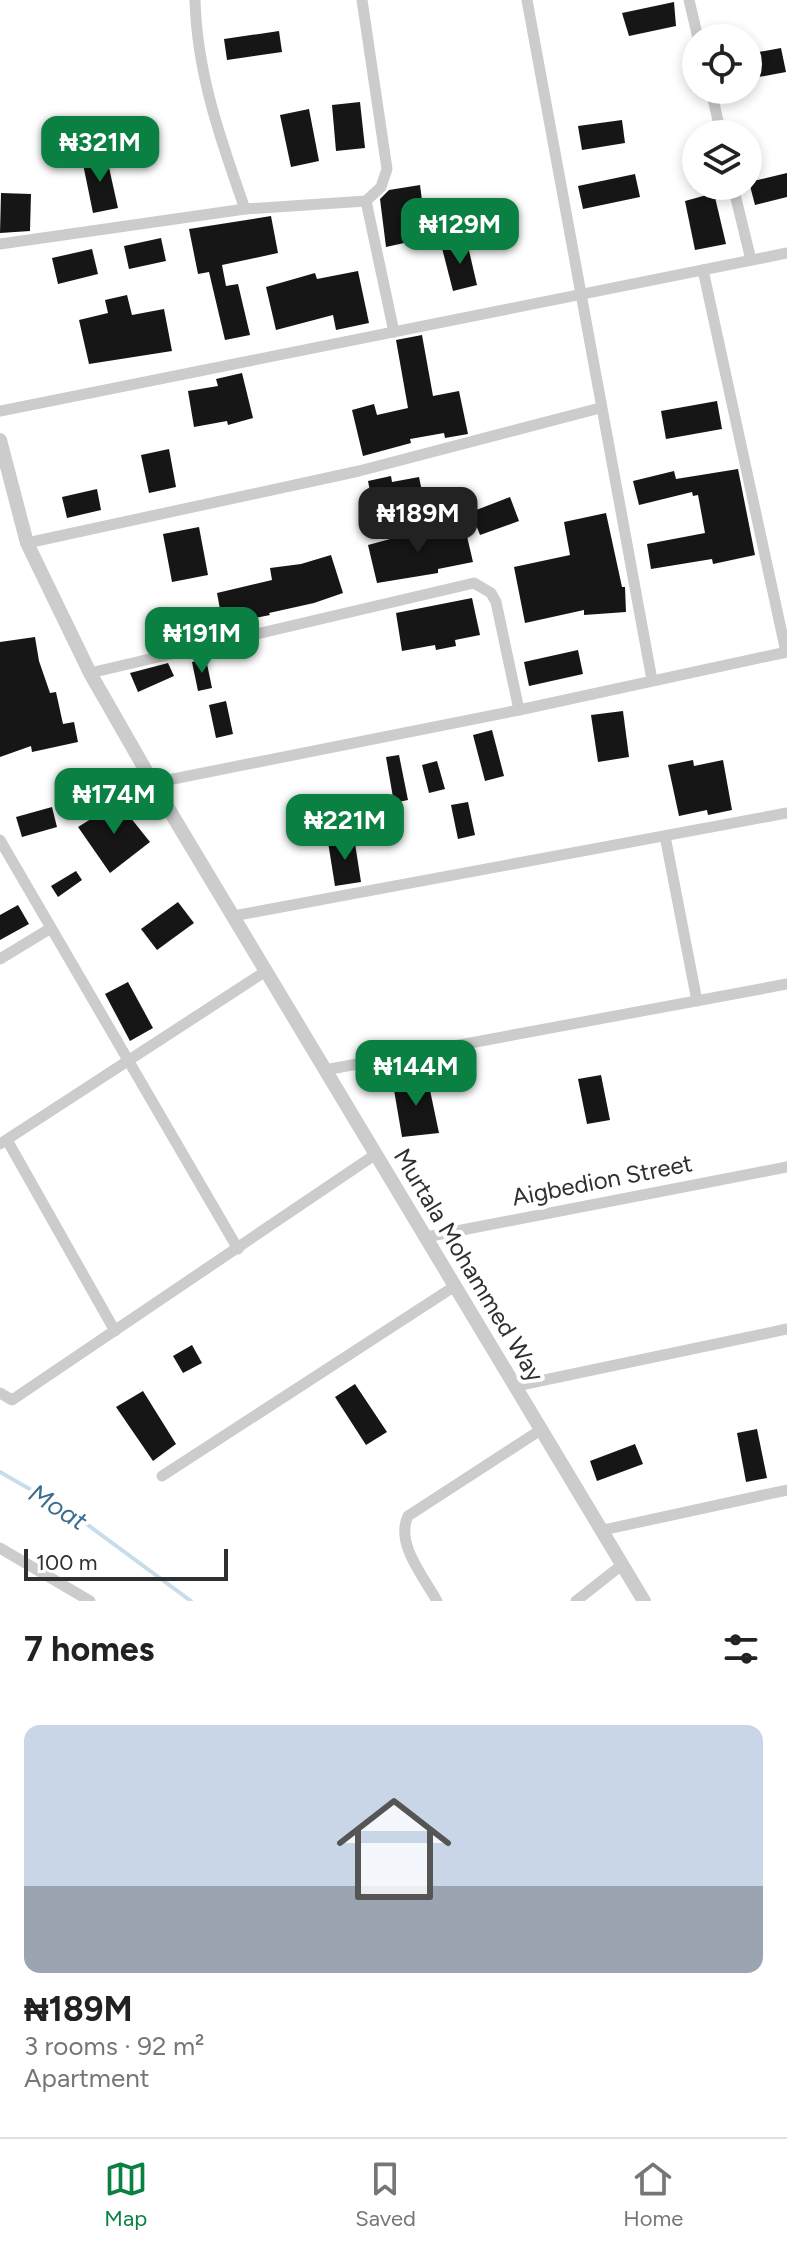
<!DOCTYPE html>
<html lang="en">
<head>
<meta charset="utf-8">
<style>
  :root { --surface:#fff; --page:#f2f2f2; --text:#222; --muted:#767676; --line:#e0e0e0; --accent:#0b8043 }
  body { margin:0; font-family:Figtree,sans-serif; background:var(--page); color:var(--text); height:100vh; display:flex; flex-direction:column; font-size:30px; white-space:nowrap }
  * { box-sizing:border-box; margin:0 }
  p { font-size:26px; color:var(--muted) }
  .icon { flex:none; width:44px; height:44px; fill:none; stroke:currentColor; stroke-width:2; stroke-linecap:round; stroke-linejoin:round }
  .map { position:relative; height:1601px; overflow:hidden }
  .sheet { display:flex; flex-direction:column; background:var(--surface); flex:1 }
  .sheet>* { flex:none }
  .controls { position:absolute; left:682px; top:24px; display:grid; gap:16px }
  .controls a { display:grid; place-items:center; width:80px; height:80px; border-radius:50%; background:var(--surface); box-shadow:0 4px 12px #0003; font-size:40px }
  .scale { position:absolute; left:24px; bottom:20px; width:204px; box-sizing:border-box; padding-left:8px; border:4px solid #2f2f2f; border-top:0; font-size:22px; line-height:28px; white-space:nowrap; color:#2f2f2f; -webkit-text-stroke:6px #fff; paint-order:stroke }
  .price { position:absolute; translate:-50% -68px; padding:0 18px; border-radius:16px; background:var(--accent); color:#fff; font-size:26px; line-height:52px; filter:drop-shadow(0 2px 4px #0008) }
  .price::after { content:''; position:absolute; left:50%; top:48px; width:24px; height:18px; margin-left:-12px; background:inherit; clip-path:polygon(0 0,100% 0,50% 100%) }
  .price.selected { background:#222; color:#fff }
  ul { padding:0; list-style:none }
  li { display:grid; align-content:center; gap:16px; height:424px; padding:0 24px }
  li span { display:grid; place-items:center; height:248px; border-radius:16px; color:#555 }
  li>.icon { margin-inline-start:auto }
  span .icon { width:144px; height:144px; fill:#fffc; stroke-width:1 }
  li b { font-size:34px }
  h2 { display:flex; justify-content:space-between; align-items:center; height:96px; padding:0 24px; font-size:34px }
  .tabs { display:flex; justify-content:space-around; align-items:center; height:112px; border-top:2px solid var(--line); background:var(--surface); font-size:22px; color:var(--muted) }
  .tabs a { display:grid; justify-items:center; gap:4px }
  .tabs .selected { color:var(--accent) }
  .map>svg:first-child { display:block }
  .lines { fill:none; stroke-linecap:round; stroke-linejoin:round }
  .stream { stroke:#c8ddec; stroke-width:4 }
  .building { fill:#161616 }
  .minor { stroke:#ccc; stroke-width:11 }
  .tertiary { stroke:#ccc; stroke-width:14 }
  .labels { text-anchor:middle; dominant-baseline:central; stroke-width:8; stroke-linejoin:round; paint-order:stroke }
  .street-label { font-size:24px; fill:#2f2f2f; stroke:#fff }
  .water-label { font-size:26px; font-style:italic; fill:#3c6d91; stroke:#fff }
</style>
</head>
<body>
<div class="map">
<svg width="787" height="1601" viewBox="0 0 787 1601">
  <rect width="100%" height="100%" fill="#fff"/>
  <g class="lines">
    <polyline class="stream" points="0,1472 73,1514 191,1601"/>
  </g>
  <g class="building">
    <polygon points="674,2 676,26 629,36 622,13"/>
    <polygon points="279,31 282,52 227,60 224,39"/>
    <polygon points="781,48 786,72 748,79 748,54"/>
    <polygon points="360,102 365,148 336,151 332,105"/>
    <polygon points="309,109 319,161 291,167 280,115"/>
    <polygon points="622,120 625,143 582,150 578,126"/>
    <polygon points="106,154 118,208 93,213 82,159"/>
    <polygon points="787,173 787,197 755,205 749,182"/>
    <polygon points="635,174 640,197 583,209 578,186"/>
    <polygon points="420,185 427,238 386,247 380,199 389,190"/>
    <polygon points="1,193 31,194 30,231 0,233"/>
    <polygon points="714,193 726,244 695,250 685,201"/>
    <polygon points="271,216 278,253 222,265 226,286 238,284 250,335 225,340 209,272 198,274 189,229"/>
    <polygon points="161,238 166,261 129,269 124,246"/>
    <polygon points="467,242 477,285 453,291 442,248"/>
    <polygon points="92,249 98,274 58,284 52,258"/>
    <polygon points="358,271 369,323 336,330 333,315 276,330 266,287 315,273 317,279"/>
    <polygon points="127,295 132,315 164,309 172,351 89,364 79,320 108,313 105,300"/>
    <polygon points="422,335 433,396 459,391 468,434 445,438 444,433 410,439 411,443 363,456 352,410 374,404 377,415 408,408 396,340"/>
    <polygon points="242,373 253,418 228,425 227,421 194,427 188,391 218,386 216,379"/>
    <polygon points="717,401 722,429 666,439 661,411"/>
    <polygon points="169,449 176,487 149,493 141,455"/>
    <polygon points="738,469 755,555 713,564 712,559 651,569 647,544 705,533 698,495 693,496 692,492 639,505 633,481 674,471 676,479"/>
    <polygon points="391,476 392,482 419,477 425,506 398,511 399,516 376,521 368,481"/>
    <polygon points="97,489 101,510 67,518 62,497"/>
    <polygon points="510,497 519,521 480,535 471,512"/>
    <polygon points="606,513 622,587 625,587 626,612 584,615 584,610 525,623 514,567 570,555 564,522"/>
    <polygon points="199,527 208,575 172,582 163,534"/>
    <polygon points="431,528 433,539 466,532 473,562 438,569 438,573 377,583 368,545"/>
    <polygon points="331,555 343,593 314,603 269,613 270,615 251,619 250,614 222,620 217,593 272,580 270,568 301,564"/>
    <polygon points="472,598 480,635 455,640 456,646 436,650 435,645 402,651 396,613"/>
    <polygon points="35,637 39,661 50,693 56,692 63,724 74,722 78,742 32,752 31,746 0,757 0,642"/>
    <polygon points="578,650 583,674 529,686 524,662"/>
    <polygon points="206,659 212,688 198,691 192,662"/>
    <polygon points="168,663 174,676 138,692 130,673"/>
    <polygon points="226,701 233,734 216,738 209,705"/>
    <polygon points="623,711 629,757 598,762 591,715"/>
    <polygon points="492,730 504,776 485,781 473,735"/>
    <polygon points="399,755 408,800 394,803 386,757"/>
    <polygon points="693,760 694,766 723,760 732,810 708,815 707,810 679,816 668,765"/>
    <polygon points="437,761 445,789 429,793 422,765"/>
    <polygon points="106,772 111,797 65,806 56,783"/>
    <polygon points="123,799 133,815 130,817 150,842 110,873 78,827"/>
    <polygon points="468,802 475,835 458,839 451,805"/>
    <polygon points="52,807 57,827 22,837 16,817"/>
    <polygon points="354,837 361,882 335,886 328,842"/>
    <polygon points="76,871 82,880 58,897 51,886"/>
    <polygon points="178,902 194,923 157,950 141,929"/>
    <polygon points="18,905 29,924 0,940 0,915"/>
    <polygon points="128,982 153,1028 130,1041 105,994"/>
    <polygon points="601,1075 610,1120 587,1124 578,1079"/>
    <polygon points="427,1076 439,1133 402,1137 393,1084"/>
    <polygon points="192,1345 202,1363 183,1373 173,1356"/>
    <polygon points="355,1384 387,1432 366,1445 335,1397"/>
    <polygon points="143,1391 176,1444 153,1461 116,1407"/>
    <polygon points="757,1429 767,1478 746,1482 737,1433"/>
    <polygon points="635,1444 643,1464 597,1481 590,1461"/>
  </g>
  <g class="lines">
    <g class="minor">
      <path d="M195 0C197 74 221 141 245 209"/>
      <polyline points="527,0 652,680"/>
      <polyline points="689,0 698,38"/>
      <polyline points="711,90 721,134"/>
      <polyline points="733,186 751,260"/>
      <polyline points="366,201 394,332"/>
      <polyline points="0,244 245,209 366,201 381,187 387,169 362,0"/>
      <polyline points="703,270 786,652"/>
      <polyline points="0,411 787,253"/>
      <polyline points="27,543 359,471 600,408"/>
      <polyline points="90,673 474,583 491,593 496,602 519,710"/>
      <polyline points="153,783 519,710 787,652"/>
      <polyline points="665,836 697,1001"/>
      <polyline points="0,840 238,1249"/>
      <polyline points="233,916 787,813"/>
      <polyline points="0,959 51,928"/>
      <polyline points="325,1070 787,984"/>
      <polyline points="7,1140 115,1331"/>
      <polyline points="0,1144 266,971"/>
      <polyline points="426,1237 787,1167"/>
      <polyline points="516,1386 787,1329"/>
      <polyline points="0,1393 12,1400 376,1154"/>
      <polyline points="162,1476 455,1286"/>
      <polyline points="603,1530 787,1490"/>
      <polyline points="0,1548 90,1601"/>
      <path d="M437 1601C424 1577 395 1544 408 1516L542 1429"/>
      <polyline points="576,1601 623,1564"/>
    </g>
    <polyline class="tertiary" points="0,440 27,543 90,673 153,783 644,1601"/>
  </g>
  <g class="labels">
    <g class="street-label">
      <text transform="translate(602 1180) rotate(-11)">Aigbedion Street</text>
      <text transform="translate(469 1265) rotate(59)">Murtala Mohammed Way</text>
    </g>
    <g class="water-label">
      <text transform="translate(58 1507) rotate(32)">Moat</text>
    </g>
  </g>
</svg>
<div class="controls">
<a><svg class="icon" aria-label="locate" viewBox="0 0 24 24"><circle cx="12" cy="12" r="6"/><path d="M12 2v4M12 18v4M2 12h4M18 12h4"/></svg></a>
<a><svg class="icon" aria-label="layers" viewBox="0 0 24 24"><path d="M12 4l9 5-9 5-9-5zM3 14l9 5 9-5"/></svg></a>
</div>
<div class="scale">100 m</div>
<b class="price" style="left:100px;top:184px">₦321M</b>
<b class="price" style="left:460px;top:266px">₦129M</b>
<b class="price selected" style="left:418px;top:555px">₦189M</b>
<b class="price" style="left:202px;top:675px">₦191M</b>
<b class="price" style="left:114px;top:836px">₦174M</b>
<b class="price" style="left:345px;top:862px">₦221M</b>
<b class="price" style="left:416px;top:1108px">₦144M</b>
</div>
<section class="sheet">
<h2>7 homes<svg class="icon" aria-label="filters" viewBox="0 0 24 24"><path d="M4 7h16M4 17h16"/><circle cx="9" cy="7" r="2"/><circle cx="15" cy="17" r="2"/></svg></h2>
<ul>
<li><span style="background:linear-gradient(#c9d6e8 65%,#9aa5b1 0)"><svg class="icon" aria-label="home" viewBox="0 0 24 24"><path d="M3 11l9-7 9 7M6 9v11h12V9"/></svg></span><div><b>₦189M</b><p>3 rooms · 92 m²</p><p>Apartment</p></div></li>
</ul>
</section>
<nav class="tabs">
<a class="selected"><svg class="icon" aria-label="map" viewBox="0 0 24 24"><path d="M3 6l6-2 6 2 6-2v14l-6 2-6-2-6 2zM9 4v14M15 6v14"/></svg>Map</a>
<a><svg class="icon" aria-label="saved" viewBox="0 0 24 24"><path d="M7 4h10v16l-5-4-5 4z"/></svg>Saved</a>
<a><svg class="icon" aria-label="home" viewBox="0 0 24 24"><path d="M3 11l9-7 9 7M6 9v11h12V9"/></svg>Home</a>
</nav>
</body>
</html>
